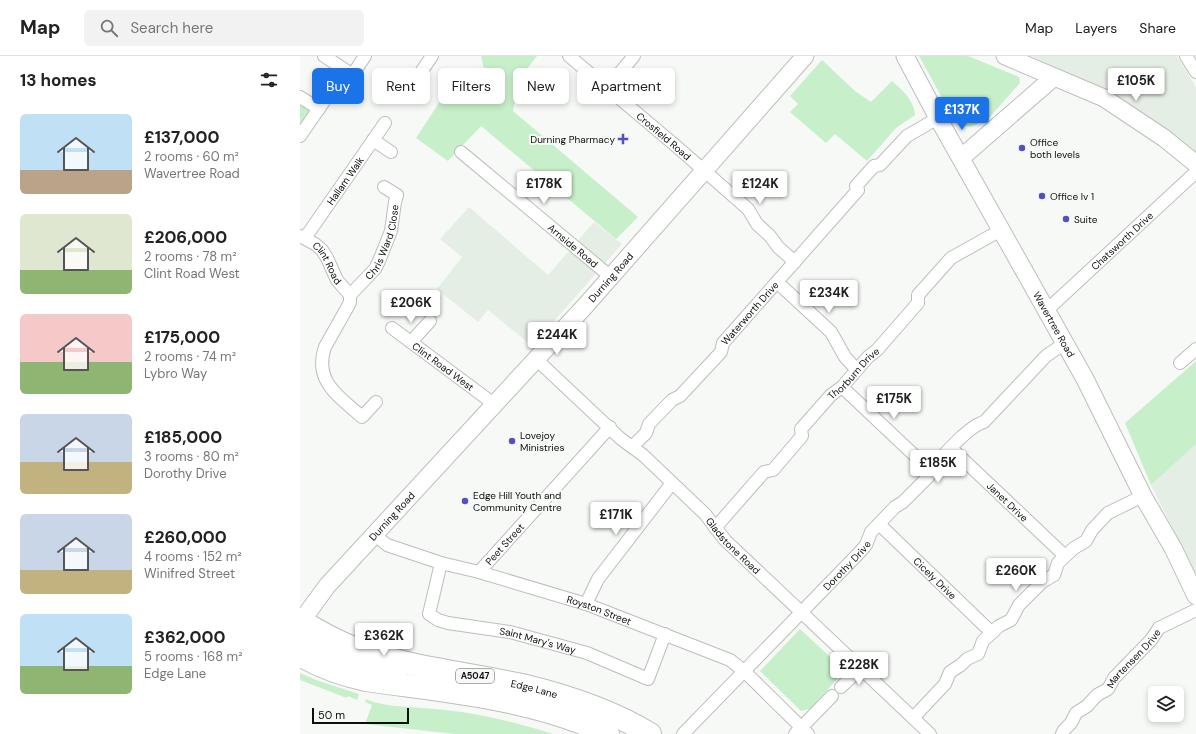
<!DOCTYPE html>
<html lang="en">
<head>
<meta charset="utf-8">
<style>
  :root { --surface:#fff; --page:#f2f2f2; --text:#222; --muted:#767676; --line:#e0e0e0; --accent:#1a73e8 }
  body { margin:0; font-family:"DM Sans",sans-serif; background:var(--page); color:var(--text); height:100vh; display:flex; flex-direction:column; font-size:15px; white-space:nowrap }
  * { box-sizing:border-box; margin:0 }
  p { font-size:13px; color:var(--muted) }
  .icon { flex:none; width:22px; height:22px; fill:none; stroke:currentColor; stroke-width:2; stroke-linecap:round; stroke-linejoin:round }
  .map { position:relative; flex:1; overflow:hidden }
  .sheet { display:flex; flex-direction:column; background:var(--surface); width:300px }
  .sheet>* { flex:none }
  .guide { position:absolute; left:12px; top:12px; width:380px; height:36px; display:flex; gap:8px }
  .tools { position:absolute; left:848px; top:630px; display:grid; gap:8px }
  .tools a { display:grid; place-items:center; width:36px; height:36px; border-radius:6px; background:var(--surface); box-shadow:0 2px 6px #0003; font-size:20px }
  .scale { position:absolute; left:12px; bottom:10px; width:97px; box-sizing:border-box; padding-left:4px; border:2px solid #0e0e0e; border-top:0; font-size:11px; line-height:14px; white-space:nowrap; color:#0e0e0e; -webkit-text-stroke:3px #f6f9f6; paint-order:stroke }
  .price { position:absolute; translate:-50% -34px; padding:0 9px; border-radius:4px; background:#fff; color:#222; font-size:13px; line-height:26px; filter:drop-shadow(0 1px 2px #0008) }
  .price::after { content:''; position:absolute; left:50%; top:24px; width:12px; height:9px; margin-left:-6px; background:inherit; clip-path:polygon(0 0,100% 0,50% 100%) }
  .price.active { background:var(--accent); color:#fff }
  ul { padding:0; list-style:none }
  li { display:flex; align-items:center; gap:12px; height:100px; padding:0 20px }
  li span { display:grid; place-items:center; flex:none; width:112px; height:80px; border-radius:6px; color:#555 }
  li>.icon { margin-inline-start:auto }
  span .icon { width:48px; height:48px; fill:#fffc; stroke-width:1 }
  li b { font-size:17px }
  h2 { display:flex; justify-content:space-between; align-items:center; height:48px; padding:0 20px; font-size:17px }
  .pill { padding:0 14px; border-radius:6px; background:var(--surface); box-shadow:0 2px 6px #0003; font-size:14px; line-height:36px }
  .pill.active { background:var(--accent); color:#fff }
  header { display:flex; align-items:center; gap:24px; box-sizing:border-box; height:56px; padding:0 20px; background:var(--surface); border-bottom:1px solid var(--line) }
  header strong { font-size:19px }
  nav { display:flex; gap:22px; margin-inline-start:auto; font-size:14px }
  .search { width:280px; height:36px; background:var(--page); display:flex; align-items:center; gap:10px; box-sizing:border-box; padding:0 14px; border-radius:6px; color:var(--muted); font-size:15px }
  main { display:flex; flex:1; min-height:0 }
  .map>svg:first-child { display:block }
  .built { fill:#e5eee5 }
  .green { fill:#c7efc9 }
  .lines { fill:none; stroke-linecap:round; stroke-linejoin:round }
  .street-casing { stroke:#bcbebc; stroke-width:14 }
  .secondary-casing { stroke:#bcbebc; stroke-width:19 }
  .highway-casing { stroke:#bcbebc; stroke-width:24 }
  .street { stroke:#fff; stroke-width:12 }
  .secondary { stroke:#fff; stroke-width:17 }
  .highway { stroke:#fff; stroke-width:22 }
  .poi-dot { fill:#5150c7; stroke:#f6f9f6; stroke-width:1.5 }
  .labels { text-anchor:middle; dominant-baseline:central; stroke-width:4; stroke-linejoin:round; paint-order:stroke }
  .shield { fill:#f6f9f6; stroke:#545454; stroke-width:1 }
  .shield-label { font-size:9px; font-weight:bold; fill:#0e0e0e }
  .street-label { font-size:10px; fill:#0e0e0e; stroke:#f6f9f6 }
  .poi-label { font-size:10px; fill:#0e0e0e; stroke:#f6f9f6; text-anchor:start }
</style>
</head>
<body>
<header>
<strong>Map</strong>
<div class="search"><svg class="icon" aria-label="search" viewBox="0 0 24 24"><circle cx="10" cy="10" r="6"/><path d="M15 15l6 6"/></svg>Search here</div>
<nav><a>Map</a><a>Layers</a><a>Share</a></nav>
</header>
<main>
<section class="sheet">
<h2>13 homes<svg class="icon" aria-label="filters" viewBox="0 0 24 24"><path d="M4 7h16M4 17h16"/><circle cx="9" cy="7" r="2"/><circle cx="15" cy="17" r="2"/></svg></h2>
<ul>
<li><span style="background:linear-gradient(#bfe0f5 70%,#b9a48a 0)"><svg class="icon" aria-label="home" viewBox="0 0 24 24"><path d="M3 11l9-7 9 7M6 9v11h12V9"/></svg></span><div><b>£137,000</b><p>2 rooms · 60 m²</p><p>Wavertree Road</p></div></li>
<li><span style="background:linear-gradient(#dfe7d0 70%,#8fb573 0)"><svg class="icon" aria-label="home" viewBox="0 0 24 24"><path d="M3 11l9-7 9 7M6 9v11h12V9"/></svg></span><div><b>£206,000</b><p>2 rooms · 78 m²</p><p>Clint Road West</p></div></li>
<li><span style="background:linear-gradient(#f6c9c9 60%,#8fb573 0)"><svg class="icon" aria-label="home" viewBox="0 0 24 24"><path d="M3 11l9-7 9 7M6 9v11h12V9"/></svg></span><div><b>£175,000</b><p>2 rooms · 74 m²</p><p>Lybro Way</p></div></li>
<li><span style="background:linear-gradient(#c9d6e8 60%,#c2b280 0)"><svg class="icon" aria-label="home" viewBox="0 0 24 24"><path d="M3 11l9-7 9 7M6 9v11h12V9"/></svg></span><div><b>£185,000</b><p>3 rooms · 80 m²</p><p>Dorothy Drive</p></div></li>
<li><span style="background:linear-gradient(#c9d6e8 70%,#c2b280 0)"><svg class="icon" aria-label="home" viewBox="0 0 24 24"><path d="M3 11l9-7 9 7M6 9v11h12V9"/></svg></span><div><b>£260,000</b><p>4 rooms · 152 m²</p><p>Winifred Street</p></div></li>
<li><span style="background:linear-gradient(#bfe0f5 65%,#8fb573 0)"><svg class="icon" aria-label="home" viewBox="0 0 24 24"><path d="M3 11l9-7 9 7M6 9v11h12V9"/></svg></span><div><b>£362,000</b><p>5 rooms · 168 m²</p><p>Edge Lane</p></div></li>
</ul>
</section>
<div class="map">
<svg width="896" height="678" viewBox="0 0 896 678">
  <rect width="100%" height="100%" fill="#f6f9f6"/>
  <g class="built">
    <polygon points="731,0 877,0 896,31 896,96 840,57 777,21"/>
    <polygon points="169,151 248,219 294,166 322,188 232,290 188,254 178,266 137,233 162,201 140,183"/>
    <polygon points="896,388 896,519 851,429"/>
  </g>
  <g class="green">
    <polygon points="181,0 237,0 219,23 213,55 338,161 316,183 181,70 148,105 116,82 150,30 171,43 186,21"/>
    <polygon points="619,0 668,0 719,21 720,27 687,64 670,71 656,67"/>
    <path d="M522 4 555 35 571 46 592 25C602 34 614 44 615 59L596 72 567 105 535 78 526 87 490 56 498 48 490 40Z"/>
    <polygon points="0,45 9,52 10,58 0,73"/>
    <polygon points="896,305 896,388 851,429 825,367"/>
    <polygon points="500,573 543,613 540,620 510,653 501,655 460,615"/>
    <polygon points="0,617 16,624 59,638 57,644 48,640 47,642 0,624"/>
    <path d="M66 643C83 652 124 651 145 654 182 658 218 667 253 678H155L65 668 72 649 65 646Z"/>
  </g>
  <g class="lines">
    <g class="street-casing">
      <g id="street">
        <polyline points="24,0 53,19"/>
        <path id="s1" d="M269 0 376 90 448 153 457 168 470 180 478 191 495 206"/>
        <polyline points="886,0 896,16"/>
        <polyline points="120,32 113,28 132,0"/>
        <polyline points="307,32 334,0"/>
        <polyline points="0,41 19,53"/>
        <polyline points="0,80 33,32 45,30 65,0"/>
        <polyline points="73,84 91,96"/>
        <path id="s2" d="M161 96 311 221"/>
        <path id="s3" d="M0 180 15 188 22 194 27 202 37 224 50 239"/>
        <path id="s4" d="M5 182 85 67"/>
        <polyline points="477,226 531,276 545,301 556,313"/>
        <path d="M50 239V246L47 252 25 291C13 326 40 341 62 361L76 346"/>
        <path id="s5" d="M50 239 75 213 79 205 91 175 95 146 97 139 84 131"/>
        <path id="s6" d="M747 254 896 116"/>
        <path id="s7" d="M92 272 194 348"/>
        <polyline points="111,286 130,265"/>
        <path id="s8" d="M236 303 321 383 343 399 405 458 425 484 630 678"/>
        <polyline points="880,307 896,293"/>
        <polyline points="542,331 630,414"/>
        <path id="s9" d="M332 391 346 377 349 368 372 344 380 340 421 296 423 287 558 134 556 130 574 110 580 109 607 80 638 62"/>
        <path id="s10" d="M651 392 765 500"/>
        <path id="s11" d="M579 468 692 577"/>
        <path id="s12" d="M415 472 464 416 473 414 502 380 501 373 531 339 542 331 568 301 577 294 618 247V239L651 202 701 174"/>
        <path id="s13" d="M74 478 87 489 141 507 179 516 286 548 430 604 444 615 508 678"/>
        <path id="s14" d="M141 507 129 558 138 564 148 567 210 576 287 597 348 623 365 578"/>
        <path id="s15" d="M179 516 310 371"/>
        <polyline points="286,548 298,523 372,427"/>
        <polyline points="541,631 561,612"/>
        <polyline points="613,662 645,628 650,616 661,609 667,603 678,598 683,585 699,570 711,564 719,549 742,526 754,519 758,507 774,492 786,485 792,474 808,457 843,440"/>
        <path id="s16" d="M383 678 558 498 566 489 571 476 595 451 603 446 628 421 630 414C642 401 668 370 684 366L746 300 765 287"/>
        <polyline points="495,678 532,640"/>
        <path id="s17" d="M762 678 764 674 771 667 776 657 787 650 797 639 808 633 814 622 851 584 859 572 896 554"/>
      </g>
    </g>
    <g class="secondary-casing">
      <g id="secondary">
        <path id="s18" d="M605 0 638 62 785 323 843 440 873 492 896 540"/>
        <polyline points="705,0 804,42 864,82 896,108"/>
        <polyline points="661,102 754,21"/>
        <path id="s19" d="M0 567 27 530 286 249 505 0"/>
        <polyline points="0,577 4,586 29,598 68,612 98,619"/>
      </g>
    </g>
    <g class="highway-casing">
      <g id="highway">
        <path id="s20" d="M0 564C21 577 42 589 66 596 118 613 173 618 226 630 267 640 314 656 350 678"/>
        <path d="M0 599C20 611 43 619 66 624 148 636 232 642 308 678"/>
      </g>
    </g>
    <use href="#street" class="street"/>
    <use href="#secondary" class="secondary"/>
    <use href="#highway" class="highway"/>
  </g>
  <g class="poi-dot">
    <path d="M321 77h4v4h4v4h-4v4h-4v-4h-4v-4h4z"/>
    <circle cx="722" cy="92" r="4"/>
    <circle cx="742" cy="140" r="4"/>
    <circle cx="766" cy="163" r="4"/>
    <circle cx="212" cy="385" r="4"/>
    <circle cx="165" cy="445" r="4"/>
  </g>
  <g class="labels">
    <rect class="shield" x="156" y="613" width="38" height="14" rx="3"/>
    <g class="shield-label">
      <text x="175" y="620">A5047</text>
    </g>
    <g class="street-label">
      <text stroke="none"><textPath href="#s1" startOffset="124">Crosfield Road</textPath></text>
      <text stroke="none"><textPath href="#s4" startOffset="70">Hallam Walk</textPath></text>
      <text stroke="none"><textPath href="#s5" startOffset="64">Chris Ward Close</textPath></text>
      <text stroke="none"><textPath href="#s6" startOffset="102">Chatsworth Drive</textPath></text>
      <text stroke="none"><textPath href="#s2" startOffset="146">Arnside Road</textPath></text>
      <text stroke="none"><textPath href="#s3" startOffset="40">Clint Road</textPath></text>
      <text stroke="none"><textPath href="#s19" startOffset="465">Durning Road</textPath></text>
      <text stroke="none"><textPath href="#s9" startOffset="181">Waterworth Drive</textPath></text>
      <text stroke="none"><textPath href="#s18" startOffset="307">Wavertree Road</textPath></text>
      <text stroke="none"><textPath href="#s7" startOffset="64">Clint Road West</textPath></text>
      <text stroke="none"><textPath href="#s12" startOffset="212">Thorburn Drive</textPath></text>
      <text stroke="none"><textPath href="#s10" startOffset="78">Janet Drive</textPath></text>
      <text stroke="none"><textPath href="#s19" startOffset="141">Durning Road</textPath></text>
      <text stroke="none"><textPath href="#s15" startOffset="38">Peet Street</textPath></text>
      <text stroke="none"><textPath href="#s8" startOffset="272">Gladstone Road</textPath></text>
      <text stroke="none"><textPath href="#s16" startOffset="235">Dorothy Drive</textPath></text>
      <text stroke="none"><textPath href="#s11" startOffset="78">Cicely Drive</textPath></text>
      <text stroke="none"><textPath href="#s13" startOffset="239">Royston Street</textPath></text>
      <text stroke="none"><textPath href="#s14" startOffset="165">Saint Mary's Way</textPath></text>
      <text stroke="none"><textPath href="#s17" startOffset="106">Martensen Drive</textPath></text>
      <text stroke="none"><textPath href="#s20" startOffset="246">Edge Lane</textPath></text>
    </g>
    <g class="poi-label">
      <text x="315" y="83" text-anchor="end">Durning Pharmacy</text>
      <text x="730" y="86">Office<tspan x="730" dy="12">both levels</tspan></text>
      <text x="750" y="140">Office lv 1</text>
      <text x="774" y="163">Suite</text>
      <text x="220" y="379">Lovejoy<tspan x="220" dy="12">Ministries</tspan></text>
      <text x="173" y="439">Edge Hill Youth and<tspan x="173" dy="12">Community Centre</tspan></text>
    </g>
  </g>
</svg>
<div class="tools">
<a><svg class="icon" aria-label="layers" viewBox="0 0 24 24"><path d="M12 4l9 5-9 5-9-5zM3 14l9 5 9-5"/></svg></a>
</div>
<div class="scale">50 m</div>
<b class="price" style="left:836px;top:46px">£105K</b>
<b class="price active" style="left:662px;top:75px">£137K</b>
<b class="price" style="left:244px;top:149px">£178K</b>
<b class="price" style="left:460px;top:149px">£124K</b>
<b class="price" style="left:529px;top:258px">£234K</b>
<b class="price" style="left:111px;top:268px">£206K</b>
<b class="price" style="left:257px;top:300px">£244K</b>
<b class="price" style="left:594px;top:364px">£175K</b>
<b class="price" style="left:638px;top:428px">£185K</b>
<b class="price" style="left:316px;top:480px">£171K</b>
<b class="price" style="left:716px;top:536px">£260K</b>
<b class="price" style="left:84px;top:601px">£362K</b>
<b class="price" style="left:559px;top:630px">£228K</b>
<div class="guide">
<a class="pill active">Buy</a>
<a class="pill">Rent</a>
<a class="pill">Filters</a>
<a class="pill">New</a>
<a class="pill">Apartment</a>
</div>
</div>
</main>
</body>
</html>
